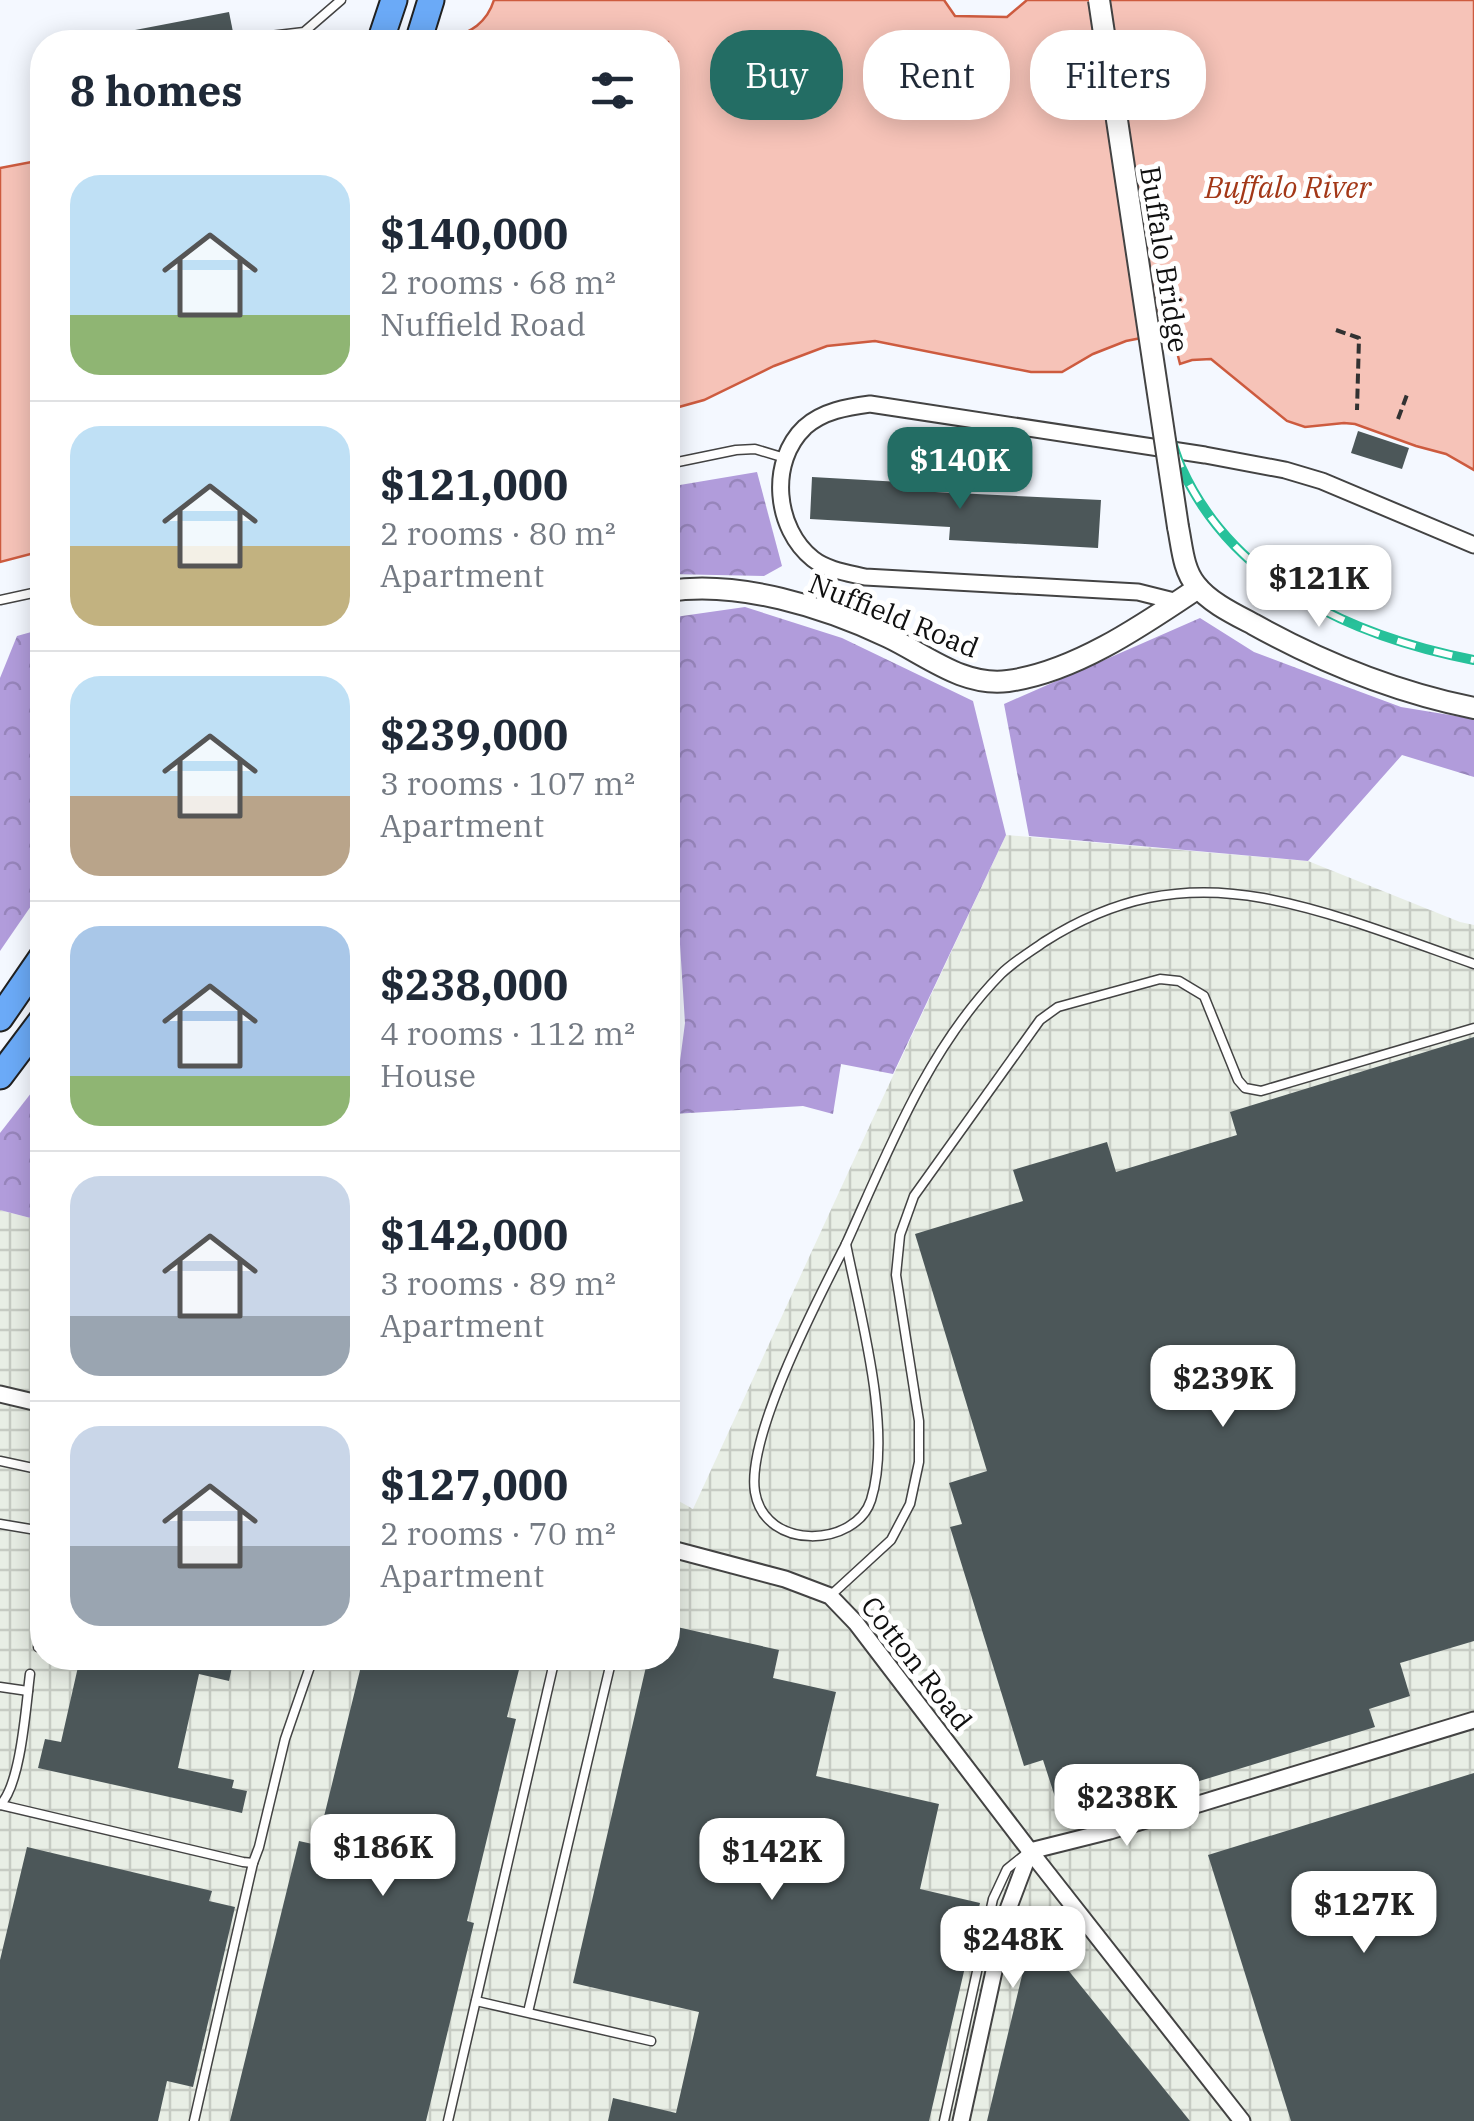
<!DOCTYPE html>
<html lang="en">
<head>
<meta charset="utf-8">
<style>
  :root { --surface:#fff; --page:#f6f6f7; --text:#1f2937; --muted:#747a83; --line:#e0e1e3; --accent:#236d64 }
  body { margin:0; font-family:"IBM Plex Serif",serif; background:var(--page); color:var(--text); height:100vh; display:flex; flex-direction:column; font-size:38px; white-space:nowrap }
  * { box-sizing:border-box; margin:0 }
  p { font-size:32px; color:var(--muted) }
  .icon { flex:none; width:55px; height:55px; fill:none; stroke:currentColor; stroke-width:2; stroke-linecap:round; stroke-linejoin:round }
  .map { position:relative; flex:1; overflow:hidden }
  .panel { position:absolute; left:30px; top:30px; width:650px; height:1640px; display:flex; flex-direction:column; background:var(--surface); border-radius:40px; box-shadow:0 5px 25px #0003 }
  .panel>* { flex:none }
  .guide { position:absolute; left:710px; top:30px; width:612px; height:90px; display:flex; gap:20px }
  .price { position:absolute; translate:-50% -85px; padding:0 22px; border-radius:20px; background:#fff; color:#222; font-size:32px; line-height:65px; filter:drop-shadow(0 2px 5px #0008) }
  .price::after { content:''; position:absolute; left:50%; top:60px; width:30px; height:22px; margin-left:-15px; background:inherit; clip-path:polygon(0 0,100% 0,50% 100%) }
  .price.current { background:var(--accent); color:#fff }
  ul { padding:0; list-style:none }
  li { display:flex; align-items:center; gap:30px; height:250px; padding:0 40px }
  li+li { border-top:2px solid var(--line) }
  li span { display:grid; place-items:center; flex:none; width:280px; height:200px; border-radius:30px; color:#555 }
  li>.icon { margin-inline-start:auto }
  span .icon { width:120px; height:120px; fill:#fffc; stroke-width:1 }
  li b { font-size:42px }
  h2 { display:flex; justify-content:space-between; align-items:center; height:120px; padding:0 40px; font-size:42px }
  .chip { padding:0 35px; border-radius:40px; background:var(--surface); box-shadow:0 5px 25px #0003; font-size:35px; line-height:90px }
  .chip.current { background:var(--accent); color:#fff }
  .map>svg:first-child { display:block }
  .industrial { fill:url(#industrial-grid) }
  .forest { fill:url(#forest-crowns) }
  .water { fill:#f6c3b8; stroke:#cd5b3f; stroke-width:2.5 }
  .building { fill:#4c5759 }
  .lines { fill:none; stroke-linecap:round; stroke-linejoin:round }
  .service-casing { stroke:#434343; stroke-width:11 }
  .minor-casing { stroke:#434343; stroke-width:19 }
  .tertiary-casing { stroke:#434343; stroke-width:24 }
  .primary-casing { stroke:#212121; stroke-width:29 }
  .path { stroke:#323232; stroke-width:4; stroke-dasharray:10 5; stroke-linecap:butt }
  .service { stroke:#fff; stroke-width:8 }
  .minor { stroke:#fff; stroke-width:15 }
  .tertiary { stroke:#fff; stroke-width:20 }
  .primary { stroke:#6baaf7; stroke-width:25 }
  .rail-casing { stroke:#27c19a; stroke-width:10 }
  .rail { stroke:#fff; stroke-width:6; stroke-dasharray:19; stroke-linecap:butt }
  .tertiary-bridge-casing { stroke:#434343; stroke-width:24; stroke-linecap:butt }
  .tertiary-bridge { stroke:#fff; stroke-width:20 }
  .labels { text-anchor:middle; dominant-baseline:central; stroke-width:10; stroke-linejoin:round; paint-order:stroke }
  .street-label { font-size:28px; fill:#101010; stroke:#fff }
  .water-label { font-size:30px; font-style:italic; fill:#a33818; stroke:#fff }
</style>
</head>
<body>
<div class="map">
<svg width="1474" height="2121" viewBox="0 0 1474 2121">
  <defs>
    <pattern id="industrial-grid" width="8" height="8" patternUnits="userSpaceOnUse" patternTransform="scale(2.5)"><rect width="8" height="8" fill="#e8eee5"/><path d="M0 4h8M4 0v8" fill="none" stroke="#c6cbc3"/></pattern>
    <pattern id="forest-crowns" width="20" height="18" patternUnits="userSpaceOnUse" patternTransform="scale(2.5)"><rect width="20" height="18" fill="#b19cdb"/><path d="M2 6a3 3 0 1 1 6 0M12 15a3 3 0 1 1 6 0" fill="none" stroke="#9785bb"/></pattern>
  </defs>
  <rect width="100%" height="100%" fill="#f4f8ff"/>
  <polygon class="industrial" points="1006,835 1308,861 1460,922 1474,925 1474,2121 0,2121 0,1210 42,1221 42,1658 668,1658 668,1495 693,1509 870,1125"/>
  <g class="forest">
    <polygon points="757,472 782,566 764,576 668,574 668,487"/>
    <polygon points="745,607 842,638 973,701 1006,835 893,1074 841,1064 833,1114 803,1106 673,1114 685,1023 677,897 671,866 668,862 668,618"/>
    <polygon points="1200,618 1254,652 1323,678 1401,707 1474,719 1474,777 1402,755 1308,861 1029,836 1004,704"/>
    <polygon points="42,629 42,890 0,951 0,678 17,636"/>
    <polygon points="42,1079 42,1221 0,1210 0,1133"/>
  </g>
  <g class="water">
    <path d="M494 0H944L955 16 1007 17 1027 0H1474V470L1446 454 1416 446 1355 424 1344 423 1305 427 1287 421 1211 359 1192 360 1180 364 1172 332 1126 341 1093 354 1062 372H1031L875 341 827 346 774 366 704 400 668 410V42H445C468 32 486 26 494 0Z"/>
    <polygon points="42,160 42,551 0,562 0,168"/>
  </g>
  <g class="building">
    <polygon points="229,12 235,42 110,42 109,35"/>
    <polygon points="1358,431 1409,448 1402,469 1351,453"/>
    <polygon points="812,477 936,484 935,492 1101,500 1098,548 949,540 950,527 810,519"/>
    <polygon points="1474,1037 1474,1641 1400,1663 1410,1696 1369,1709 1375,1727 1102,1811 1095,1788 1056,1800 1043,1760 1024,1766 950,1527 962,1524 949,1483 987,1471 915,1234 1023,1201 1013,1170 1107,1142 1116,1172 1237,1135 1230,1112"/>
    <polygon points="668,1625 779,1650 773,1678 836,1692 816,1776 939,1804 920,1889 980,1903 929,2121 608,2121 613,2098 676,2113 699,2012 573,1983 648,1658 668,1658"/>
    <polygon points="80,1658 234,1658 229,1681 199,1674 178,1768 234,1780 232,1788 247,1791 242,1813 38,1768 45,1739 61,1742"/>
    <polygon points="363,1658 522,1658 507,1717 516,1719 467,1921 474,1923 426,2121 230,2121 299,1841 317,1845"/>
    <polygon points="1474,1773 1474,2121 1291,2121 1208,1855"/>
    <polygon points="27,1847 212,1891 209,1901 235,1907 193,2087 167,2081 158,2121 0,2121 0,1960"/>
    <polygon points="1026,1959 1064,1965 1190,2121 987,2121"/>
  </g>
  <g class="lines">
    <g class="service-casing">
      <g id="service">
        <polyline points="261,42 270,36 304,32 341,0"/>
        <polyline points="668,464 736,450 755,449 785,458"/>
        <polyline points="0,600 42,591"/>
        <path d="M846 1244C888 1151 928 1048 1001 974 1013 962 1030 952 1044 942 1113 898 1181 883 1263 898 1333 911 1406 940 1474 964"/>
        <path d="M846 1244C860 1315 893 1430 871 1500 856 1547 765 1552 755 1492 746 1436 819 1297 846 1244Z"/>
        <polyline points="0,1461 42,1470"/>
        <polyline points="0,1524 42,1531"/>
        <polyline points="830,1596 891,1540 910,1504 919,1462 919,1421 896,1275 900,1235 914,1196 1040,1020 1058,1007 1160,979 1179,981 1204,996 1238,1080 1245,1088 1261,1091 1474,1028"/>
        <polyline points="38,1647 42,1628"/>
        <polyline points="0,1687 28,1691"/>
        <path d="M0 1805C21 1785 26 1705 30 1674"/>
        <polyline points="1,1805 243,1862 253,1863 259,1847 285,1739 313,1658"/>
        <polyline points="476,2001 651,2041"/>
        <polyline points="528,2012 612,1658"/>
        <polyline points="194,2121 253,1863"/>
        <polyline points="448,2121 555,1658"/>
        <polyline points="944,2121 993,1899 1007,1869 1027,1853"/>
      </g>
    </g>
    <g class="minor-casing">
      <g id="minor">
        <path d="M1178 602 1138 592 865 577C848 573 827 570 813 559 775 529 768 462 805 427 823 411 847 407 870 404L1205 455 1285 470 1322 481 1474 545"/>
        <polyline points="0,1394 42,1404"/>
        <polyline points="668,1548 785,1579 830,1596 856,1623 1030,1851 1007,1912 961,2121"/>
        <polyline points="1242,2121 1030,1851 1110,1831 1474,1720"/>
      </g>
    </g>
    <g class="tertiary-casing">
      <g id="tertiary">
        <path d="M1178 527C1182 546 1183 570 1196 585 1209 602 1234 614 1253 624 1323 663 1395 692 1474 708"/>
        <path d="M668 591C738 580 825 607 888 637 926 655 963 687 1008 681 1075 672 1143 625 1198 588"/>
      </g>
    </g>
    <g class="primary-casing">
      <g id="primary">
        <polyline points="380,42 394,0"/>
        <polyline points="418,42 431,0"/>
        <polyline points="0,1018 42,957"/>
        <polyline points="0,1076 42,1020"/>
      </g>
    </g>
    <g class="path">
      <polyline points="1336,330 1359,338 1357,410"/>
      <polyline points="1398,419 1408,392"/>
    </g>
    <use href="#service" class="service"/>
    <use href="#minor" class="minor"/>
    <use href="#tertiary" class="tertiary"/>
    <use href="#primary" class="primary"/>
    <g class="rail-casing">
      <path id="rail" d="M1102 0 1162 400C1167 423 1172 446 1181 467 1234 584 1355 637 1474 660"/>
    </g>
    <use href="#rail" class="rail"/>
    <g class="tertiary-bridge-casing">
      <polyline id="tertiary-bridge" points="1099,0 1178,527"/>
    </g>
    <use href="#tertiary-bridge" class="tertiary-bridge"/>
  </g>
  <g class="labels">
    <g class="street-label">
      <text transform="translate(1165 259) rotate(81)">Buffalo Bridge</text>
      <text transform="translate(894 615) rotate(22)">Nuffield Road</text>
      <text transform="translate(917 1663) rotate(52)">Cotton Road</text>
    </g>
    <g class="water-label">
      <text x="1288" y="186">Buffalo River</text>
    </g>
  </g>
</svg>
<b class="price current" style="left:960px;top:512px">$140K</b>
<b class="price" style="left:1319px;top:630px">$121K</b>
<b class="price" style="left:1223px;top:1430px">$239K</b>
<b class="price" style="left:1127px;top:1849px">$238K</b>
<b class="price" style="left:383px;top:1899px">$186K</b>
<b class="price" style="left:772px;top:1903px">$142K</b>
<b class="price" style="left:1364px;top:1956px">$127K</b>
<b class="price" style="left:1013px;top:1991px">$248K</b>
<div class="guide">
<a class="chip current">Buy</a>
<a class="chip">Rent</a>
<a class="chip">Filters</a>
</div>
<section class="panel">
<h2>8 homes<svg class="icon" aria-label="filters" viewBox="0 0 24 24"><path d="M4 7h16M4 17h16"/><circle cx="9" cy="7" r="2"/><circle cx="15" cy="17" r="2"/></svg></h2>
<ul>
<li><span style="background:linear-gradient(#bfe0f5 70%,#8fb573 0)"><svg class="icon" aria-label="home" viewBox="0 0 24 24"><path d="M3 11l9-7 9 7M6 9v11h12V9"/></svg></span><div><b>$140,000</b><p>2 rooms · 68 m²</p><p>Nuffield Road</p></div></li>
<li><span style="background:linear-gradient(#bfe0f5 60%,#c2b280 0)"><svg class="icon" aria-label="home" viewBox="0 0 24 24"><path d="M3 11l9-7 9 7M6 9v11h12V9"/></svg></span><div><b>$121,000</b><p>2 rooms · 80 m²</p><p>Apartment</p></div></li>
<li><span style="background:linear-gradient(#bfe0f5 60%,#b9a48a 0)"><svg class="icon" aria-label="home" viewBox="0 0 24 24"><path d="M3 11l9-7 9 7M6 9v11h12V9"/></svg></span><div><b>$239,000</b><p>3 rooms · 107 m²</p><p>Apartment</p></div></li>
<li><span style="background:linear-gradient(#a9c7e8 75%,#8fb573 0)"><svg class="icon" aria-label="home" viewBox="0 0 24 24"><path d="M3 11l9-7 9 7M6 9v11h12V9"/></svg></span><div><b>$238,000</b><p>4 rooms · 112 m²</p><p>House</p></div></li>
<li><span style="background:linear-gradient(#c9d6e8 70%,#9aa5b1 0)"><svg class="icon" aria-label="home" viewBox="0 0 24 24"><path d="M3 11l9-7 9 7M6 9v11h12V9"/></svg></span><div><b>$142,000</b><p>3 rooms · 89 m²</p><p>Apartment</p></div></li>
<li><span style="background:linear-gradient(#c9d6e8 60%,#9aa5b1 0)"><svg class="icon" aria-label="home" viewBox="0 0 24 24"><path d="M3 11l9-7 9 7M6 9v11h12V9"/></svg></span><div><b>$127,000</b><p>2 rooms · 70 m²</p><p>Apartment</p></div></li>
</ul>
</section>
</div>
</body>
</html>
